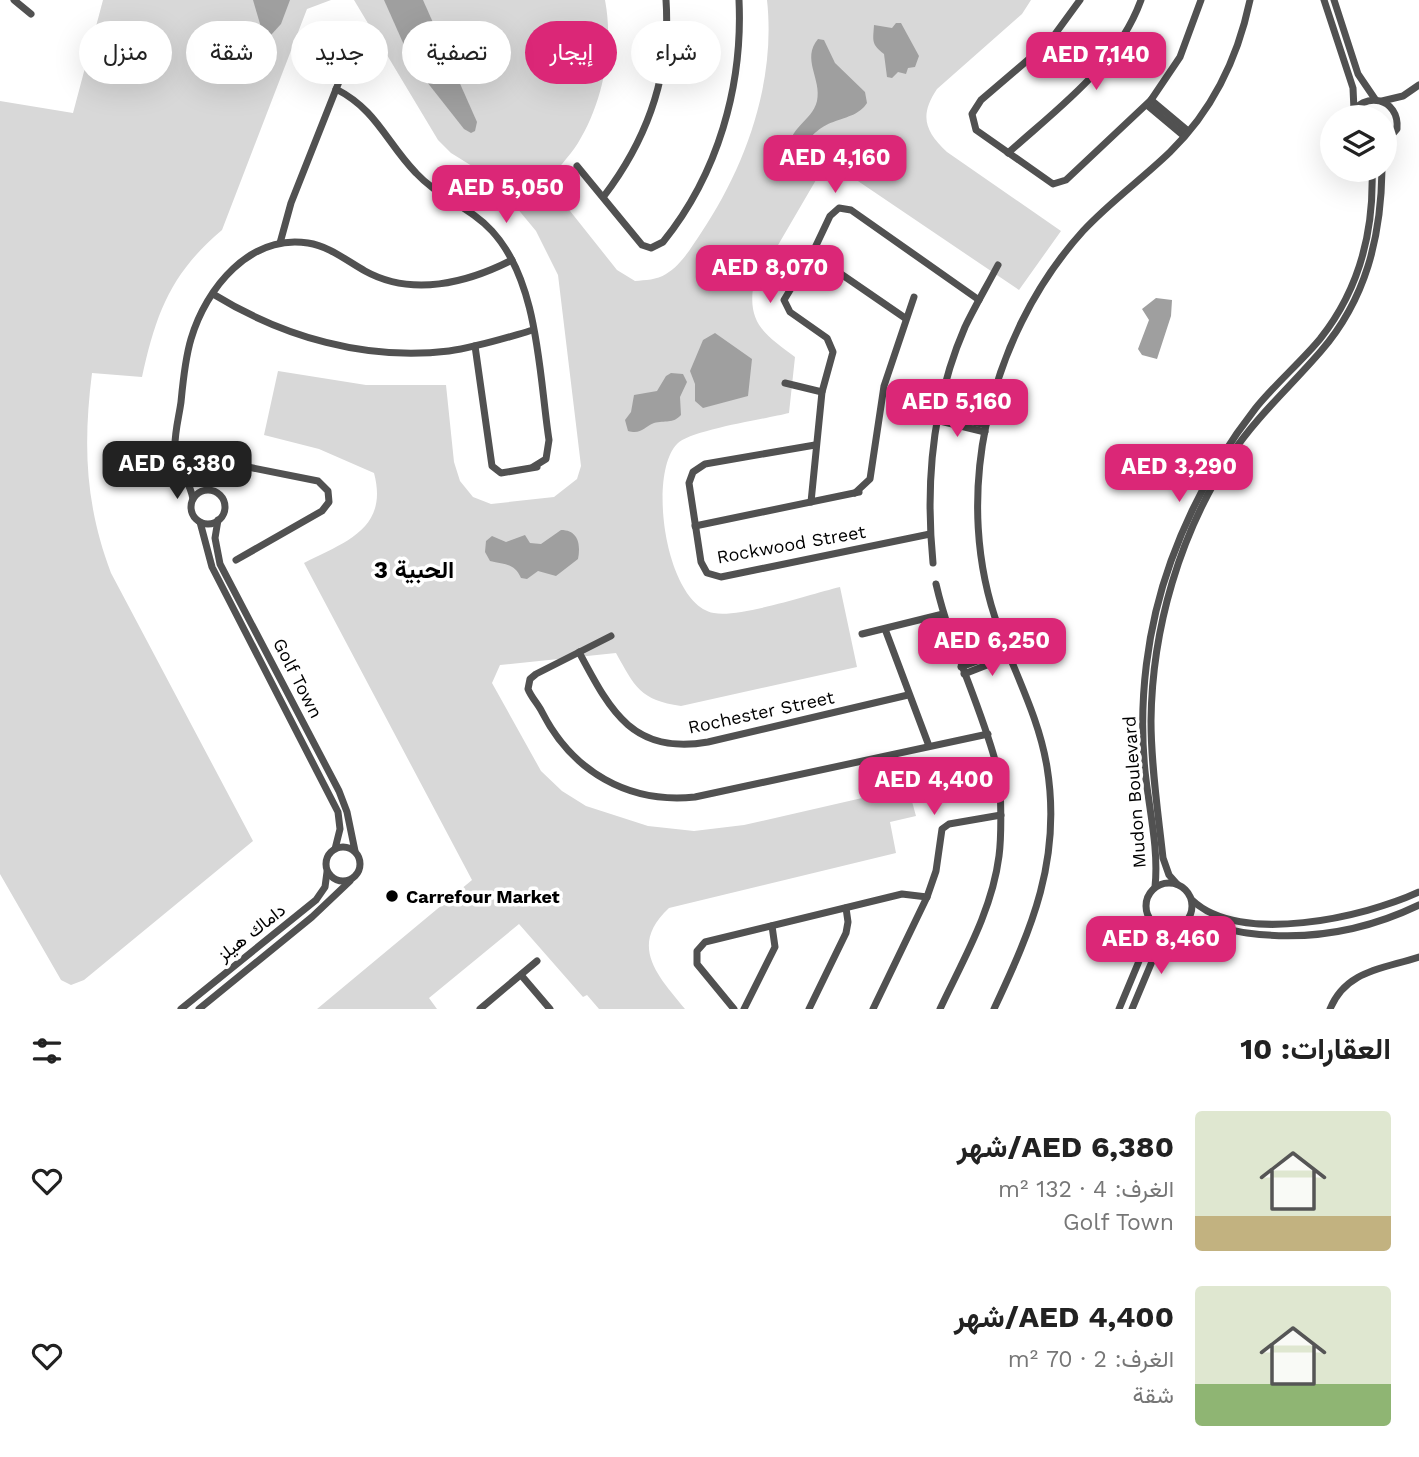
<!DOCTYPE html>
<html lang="ar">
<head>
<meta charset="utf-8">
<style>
  :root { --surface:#fff; --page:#f2f2f2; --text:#222; --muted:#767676; --accent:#db2777 }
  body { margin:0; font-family:"Work Sans",Vazirmatn,sans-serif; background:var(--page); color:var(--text); direction:rtl; height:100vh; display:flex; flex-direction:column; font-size:26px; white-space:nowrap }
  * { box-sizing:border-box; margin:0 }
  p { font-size:23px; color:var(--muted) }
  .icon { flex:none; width:38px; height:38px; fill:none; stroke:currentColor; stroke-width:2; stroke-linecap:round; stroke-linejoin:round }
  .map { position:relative; height:1009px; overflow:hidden; direction:ltr }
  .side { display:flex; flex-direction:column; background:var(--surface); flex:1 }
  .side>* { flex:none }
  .banner { position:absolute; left:21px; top:21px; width:700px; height:63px; direction:rtl; display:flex; gap:14px }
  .tools { position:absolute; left:1320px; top:105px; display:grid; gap:14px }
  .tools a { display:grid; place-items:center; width:77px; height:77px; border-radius:50%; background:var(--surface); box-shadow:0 7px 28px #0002; font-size:35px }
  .price { position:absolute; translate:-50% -60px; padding:0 16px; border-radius:14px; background:var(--accent); color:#fff; font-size:23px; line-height:46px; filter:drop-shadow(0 2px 4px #0008) }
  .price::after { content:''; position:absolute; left:50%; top:42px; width:21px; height:16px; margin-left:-10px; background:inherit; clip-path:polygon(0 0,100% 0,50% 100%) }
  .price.active { background:#222; color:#fff }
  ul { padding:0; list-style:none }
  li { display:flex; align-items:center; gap:21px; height:175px; padding:0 28px }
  li span { display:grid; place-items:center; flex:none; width:196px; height:140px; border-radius:7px; color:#555 }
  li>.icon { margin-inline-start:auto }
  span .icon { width:84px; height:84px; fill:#fffc; stroke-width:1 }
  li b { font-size:30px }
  h2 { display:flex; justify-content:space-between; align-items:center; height:84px; padding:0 28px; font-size:30px }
  .chip { padding:0 24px; border-radius:32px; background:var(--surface); box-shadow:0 7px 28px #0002; font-size:24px; line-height:63px }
  .chip.active { background:var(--accent); color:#fff }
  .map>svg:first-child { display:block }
  .green { fill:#d8d8d8 }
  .water { fill:#9f9f9f }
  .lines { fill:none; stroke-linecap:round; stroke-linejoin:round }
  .minor { stroke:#515151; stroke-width:7 }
  .poi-dot { fill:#000; stroke:#fff; stroke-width:2.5 }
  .labels { text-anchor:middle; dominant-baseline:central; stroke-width:7; stroke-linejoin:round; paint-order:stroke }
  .street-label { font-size:18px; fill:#000; stroke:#fff }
  .poi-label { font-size:18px; font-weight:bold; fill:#000; stroke:#fff; text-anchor:start }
  .district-label { font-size:24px; font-weight:bold; fill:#000; stroke:#fff }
</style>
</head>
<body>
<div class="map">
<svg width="1419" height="1009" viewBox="0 0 1419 1009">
  <rect width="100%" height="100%" fill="#fff"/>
  <g class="green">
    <path d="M103 0H331L307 9 222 230C171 273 156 313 142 377L92 373C83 445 85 504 111 573L253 841 84 980 71 985 61 980 0 874V101L73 113Z"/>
    <path d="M354 0H605C614 46 603 103 578 143 569 157 557 169 547 182L617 270 635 281C645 280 657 280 666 274 681 265 691 248 701 233 746 166 776 82 767 0H1031L1022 14 937 89C919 116 925 131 947 152L1061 231 1019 290 852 177 827 175 816 180 753 288C748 326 768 336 795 357L789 413C766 419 690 430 677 444 647 475 666 605 714 613 740 618 811 594 840 587L857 667 681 706C640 700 635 687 616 653L500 665 492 683 541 771 562 791 586 806 648 826 694 831 744 825 984 770 989 781 911 798 916 816 890 822 896 853 669 908C628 946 658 976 685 1009H599L587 995 583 997 519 924 429 998 437 1009H317L472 880 304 563C345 542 389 529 374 473L319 449 264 435 278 371 366 385H446L454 462 460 481 473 497 491 504 554 497 577 479 581 466 558 275 536 231 493 179 451 153 438 140Z"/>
  </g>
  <g class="water">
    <polygon points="253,0 290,0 281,24 271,35 263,34"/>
    <polygon points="384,0 423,0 477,122 475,131 471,133 464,129 412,63"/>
    <path d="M896 23H901L919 56 915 67 908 68 906 74 898 72 892 78 887 77 884 54C871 44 873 41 874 25L892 28Z"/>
    <path d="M818 39 824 40 835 63 865 92 867 103C852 126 821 111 800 154L790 153C786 128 812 122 817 101 822 79 801 59 818 39Z"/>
    <polygon points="1156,298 1172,300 1171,316 1157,359 1142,355 1138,349 1149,320 1142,309"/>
    <polygon points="715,333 752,359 748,396 703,408 695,401 695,384 690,371 703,340"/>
    <path d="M671 373 683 374 687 382 680 397 681 415C673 424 665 420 654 423 644 427 641 435 628 431L625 420 631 412 634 395 657 391 666 376Z"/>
    <path d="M561 530C578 530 581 544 578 559L556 576 538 571 527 579 521 578C514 562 504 565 490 561L485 552 486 541 492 536 506 542 525 535 530 543 541 544Z"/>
  </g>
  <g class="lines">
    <g class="minor">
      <polyline points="14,0 31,14"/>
      <polyline points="1080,0 1050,41 981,100 972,114 976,130 1053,184 1066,180 1151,100 1180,57 1201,0"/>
      <polyline points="1324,0 1353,88 1354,110"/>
      <polyline points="1334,0 1358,74 1375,99"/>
      <polygon points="359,35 366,36 368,47 350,54 353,40"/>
      <path d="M336 89C377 110 386 142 416 173 438 197 470 207 492 231 539 282 539 375 549 440L546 459 533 467"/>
      <polyline points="1151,100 1188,131"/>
      <polyline points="1382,101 1403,96 1419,85"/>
      <polyline points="1147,105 1184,136"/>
      <path d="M1350 117C1363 89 1400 98 1397 129L1384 144"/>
      <path d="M1008 153C1058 108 1117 66 1141 0"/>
      <path d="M577 166 642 245 651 248 663 242C718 174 743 86 739 0"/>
      <path d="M604 196C648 138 671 74 666 0"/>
      <polyline points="280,243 291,203 350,54"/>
      <polyline points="812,254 905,318"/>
      <path d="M213 294C283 337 366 361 449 351 478 347 505 338 533 330"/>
      <polyline points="475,346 492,466 501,473 537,467"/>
      <polyline points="785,383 822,392"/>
      <polyline points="938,414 986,425"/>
      <polyline points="936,420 985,432"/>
      <polyline points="815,445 705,464 693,472 689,483 701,562 707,573 721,577 930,534"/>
      <polyline points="198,457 318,481 328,491 329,502 322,511 236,560"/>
      <circle cx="208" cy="507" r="17"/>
      <polyline points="855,493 870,479 884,386 914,297"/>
      <path d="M193 499C190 481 177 467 175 450 174 434 179 417 181 402 183 381 185 359 191 339 206 288 250 234 308 243 329 246 347 261 365 271 412 297 467 283 512 260"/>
      <polyline points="811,502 822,392 833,352 827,338 790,312 784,300 812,254 830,216 839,208 851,210 979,300"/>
      <polyline points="218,520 215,538 220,564 339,791 347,812 355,851"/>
      <polyline points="200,522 212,567 338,812 340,829 335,849"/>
      <polyline points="695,526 859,492"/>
      <path d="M933 563C925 482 932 403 965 327 975 306 987 286 998 265"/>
      <path d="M936 584C950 645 978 699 995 760"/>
      <polyline points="885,629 929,746"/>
      <polyline points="862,634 943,614"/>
      <path d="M611 636 536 674 530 679 528 689C531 697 538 704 542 712 572 771 628 804 695 797L988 734"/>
      <path d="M579 652C610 710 632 755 708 742L908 695"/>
      <polyline points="961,667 1007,650"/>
      <polyline points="964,674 1010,656"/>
      <circle cx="343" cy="864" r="17"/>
      <circle cx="1169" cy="906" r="23"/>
      <path d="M1177 884 1169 875 1163 858C1158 812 1151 766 1151 721 1152 628 1180 533 1231 455 1257 416 1291 386 1321 351 1366 299 1381 237 1382 170"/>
      <path d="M1155 887C1159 849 1149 809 1145 771 1138 701 1147 627 1171 561 1191 506 1219 455 1255 409 1275 384 1300 363 1320 339 1359 290 1374 231 1372 170"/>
      <path d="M1192 900C1240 946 1365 917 1419 892"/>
      <path d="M1183 924C1205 920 1225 930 1247 933 1306 941 1365 931 1419 905"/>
      <polyline points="521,975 550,1009"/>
      <polyline points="181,1009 316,900 325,887 327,872"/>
      <polyline points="199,1009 312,917 350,881"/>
      <polyline points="480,1009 537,961"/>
      <polyline points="734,1009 697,964 697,951 705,942 902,894 927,897"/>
      <polyline points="744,1009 775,947 772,926"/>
      <polyline points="809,1009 846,933 848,922 846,908"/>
      <polyline points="873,1009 927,897 936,871 942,829 949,824 1001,815"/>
      <path d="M940 1009C963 960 992 911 999 856 1002 833 1001 809 1000 785"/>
      <path d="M994 1009C1032 928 1062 859 1047 767 1039 718 1016 676 999 629 975 564 972 493 986 425 1001 354 1034 285 1083 231 1110 202 1142 179 1170 152 1212 111 1238 57 1250 0"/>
      <polyline points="1119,1009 1147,942 1151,921"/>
      <polyline points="1132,1009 1161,940 1171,929"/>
      <path d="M1330 1009C1346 970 1383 969 1419 957"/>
    </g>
  </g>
  <circle class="poi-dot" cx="392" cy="896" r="7"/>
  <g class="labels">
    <g class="street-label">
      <text transform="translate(791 544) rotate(-10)">Rockwood Street</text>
      <text transform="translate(298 678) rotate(63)">Golf Town</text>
      <text transform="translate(761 712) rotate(-12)">Rochester Street</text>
      <text transform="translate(1134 792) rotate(-94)">Mudon Boulevard</text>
      <text transform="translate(251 932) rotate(-38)">داماك هيلز</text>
    </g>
    <g class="poi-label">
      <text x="406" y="896">Carrefour Market</text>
    </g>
    <g class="district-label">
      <text x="414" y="570">الحبية 3</text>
    </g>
  </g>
</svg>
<div class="tools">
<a><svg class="icon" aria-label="layers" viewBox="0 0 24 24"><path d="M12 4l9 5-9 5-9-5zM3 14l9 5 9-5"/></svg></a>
</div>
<b class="price" style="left:1096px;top:92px">AED 7,140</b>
<b class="price" style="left:835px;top:195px">AED 4,160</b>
<b class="price" style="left:506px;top:225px">AED 5,050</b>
<b class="price" style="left:770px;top:305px">AED 8,070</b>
<b class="price" style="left:957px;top:439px">AED 5,160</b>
<b class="price active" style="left:177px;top:501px">AED 6,380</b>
<b class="price" style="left:1179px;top:504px">AED 3,290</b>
<b class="price" style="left:992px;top:678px">AED 6,250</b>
<b class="price" style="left:934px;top:817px">AED 4,400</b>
<b class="price" style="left:1161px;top:976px">AED 8,460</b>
<div class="banner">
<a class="chip">شراء</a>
<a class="chip active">إيجار</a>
<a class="chip">تصفية</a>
<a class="chip">جديد</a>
<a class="chip">شقة</a>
<a class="chip">منزل</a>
</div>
</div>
<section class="side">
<h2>العقارات: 10<svg class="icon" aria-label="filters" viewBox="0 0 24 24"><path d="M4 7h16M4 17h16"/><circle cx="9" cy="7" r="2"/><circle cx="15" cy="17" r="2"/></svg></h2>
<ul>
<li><span style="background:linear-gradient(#dfe7d0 75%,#c2b280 0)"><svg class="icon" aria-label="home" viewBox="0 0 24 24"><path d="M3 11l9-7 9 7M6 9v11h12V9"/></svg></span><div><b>AED 6,380/شهر</b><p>الغرف: 4 · 132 m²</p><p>Golf Town</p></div><svg class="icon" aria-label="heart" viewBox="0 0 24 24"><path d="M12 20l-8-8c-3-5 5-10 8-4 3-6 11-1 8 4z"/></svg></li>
<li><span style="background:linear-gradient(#dfe7d0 70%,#8fb573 0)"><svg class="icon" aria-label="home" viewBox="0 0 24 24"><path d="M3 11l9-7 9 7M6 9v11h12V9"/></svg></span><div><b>AED 4,400/شهر</b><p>الغرف: 2 · 70 m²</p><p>شقة</p></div><svg class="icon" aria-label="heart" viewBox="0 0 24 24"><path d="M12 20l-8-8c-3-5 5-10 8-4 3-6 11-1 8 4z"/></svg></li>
</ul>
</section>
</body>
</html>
